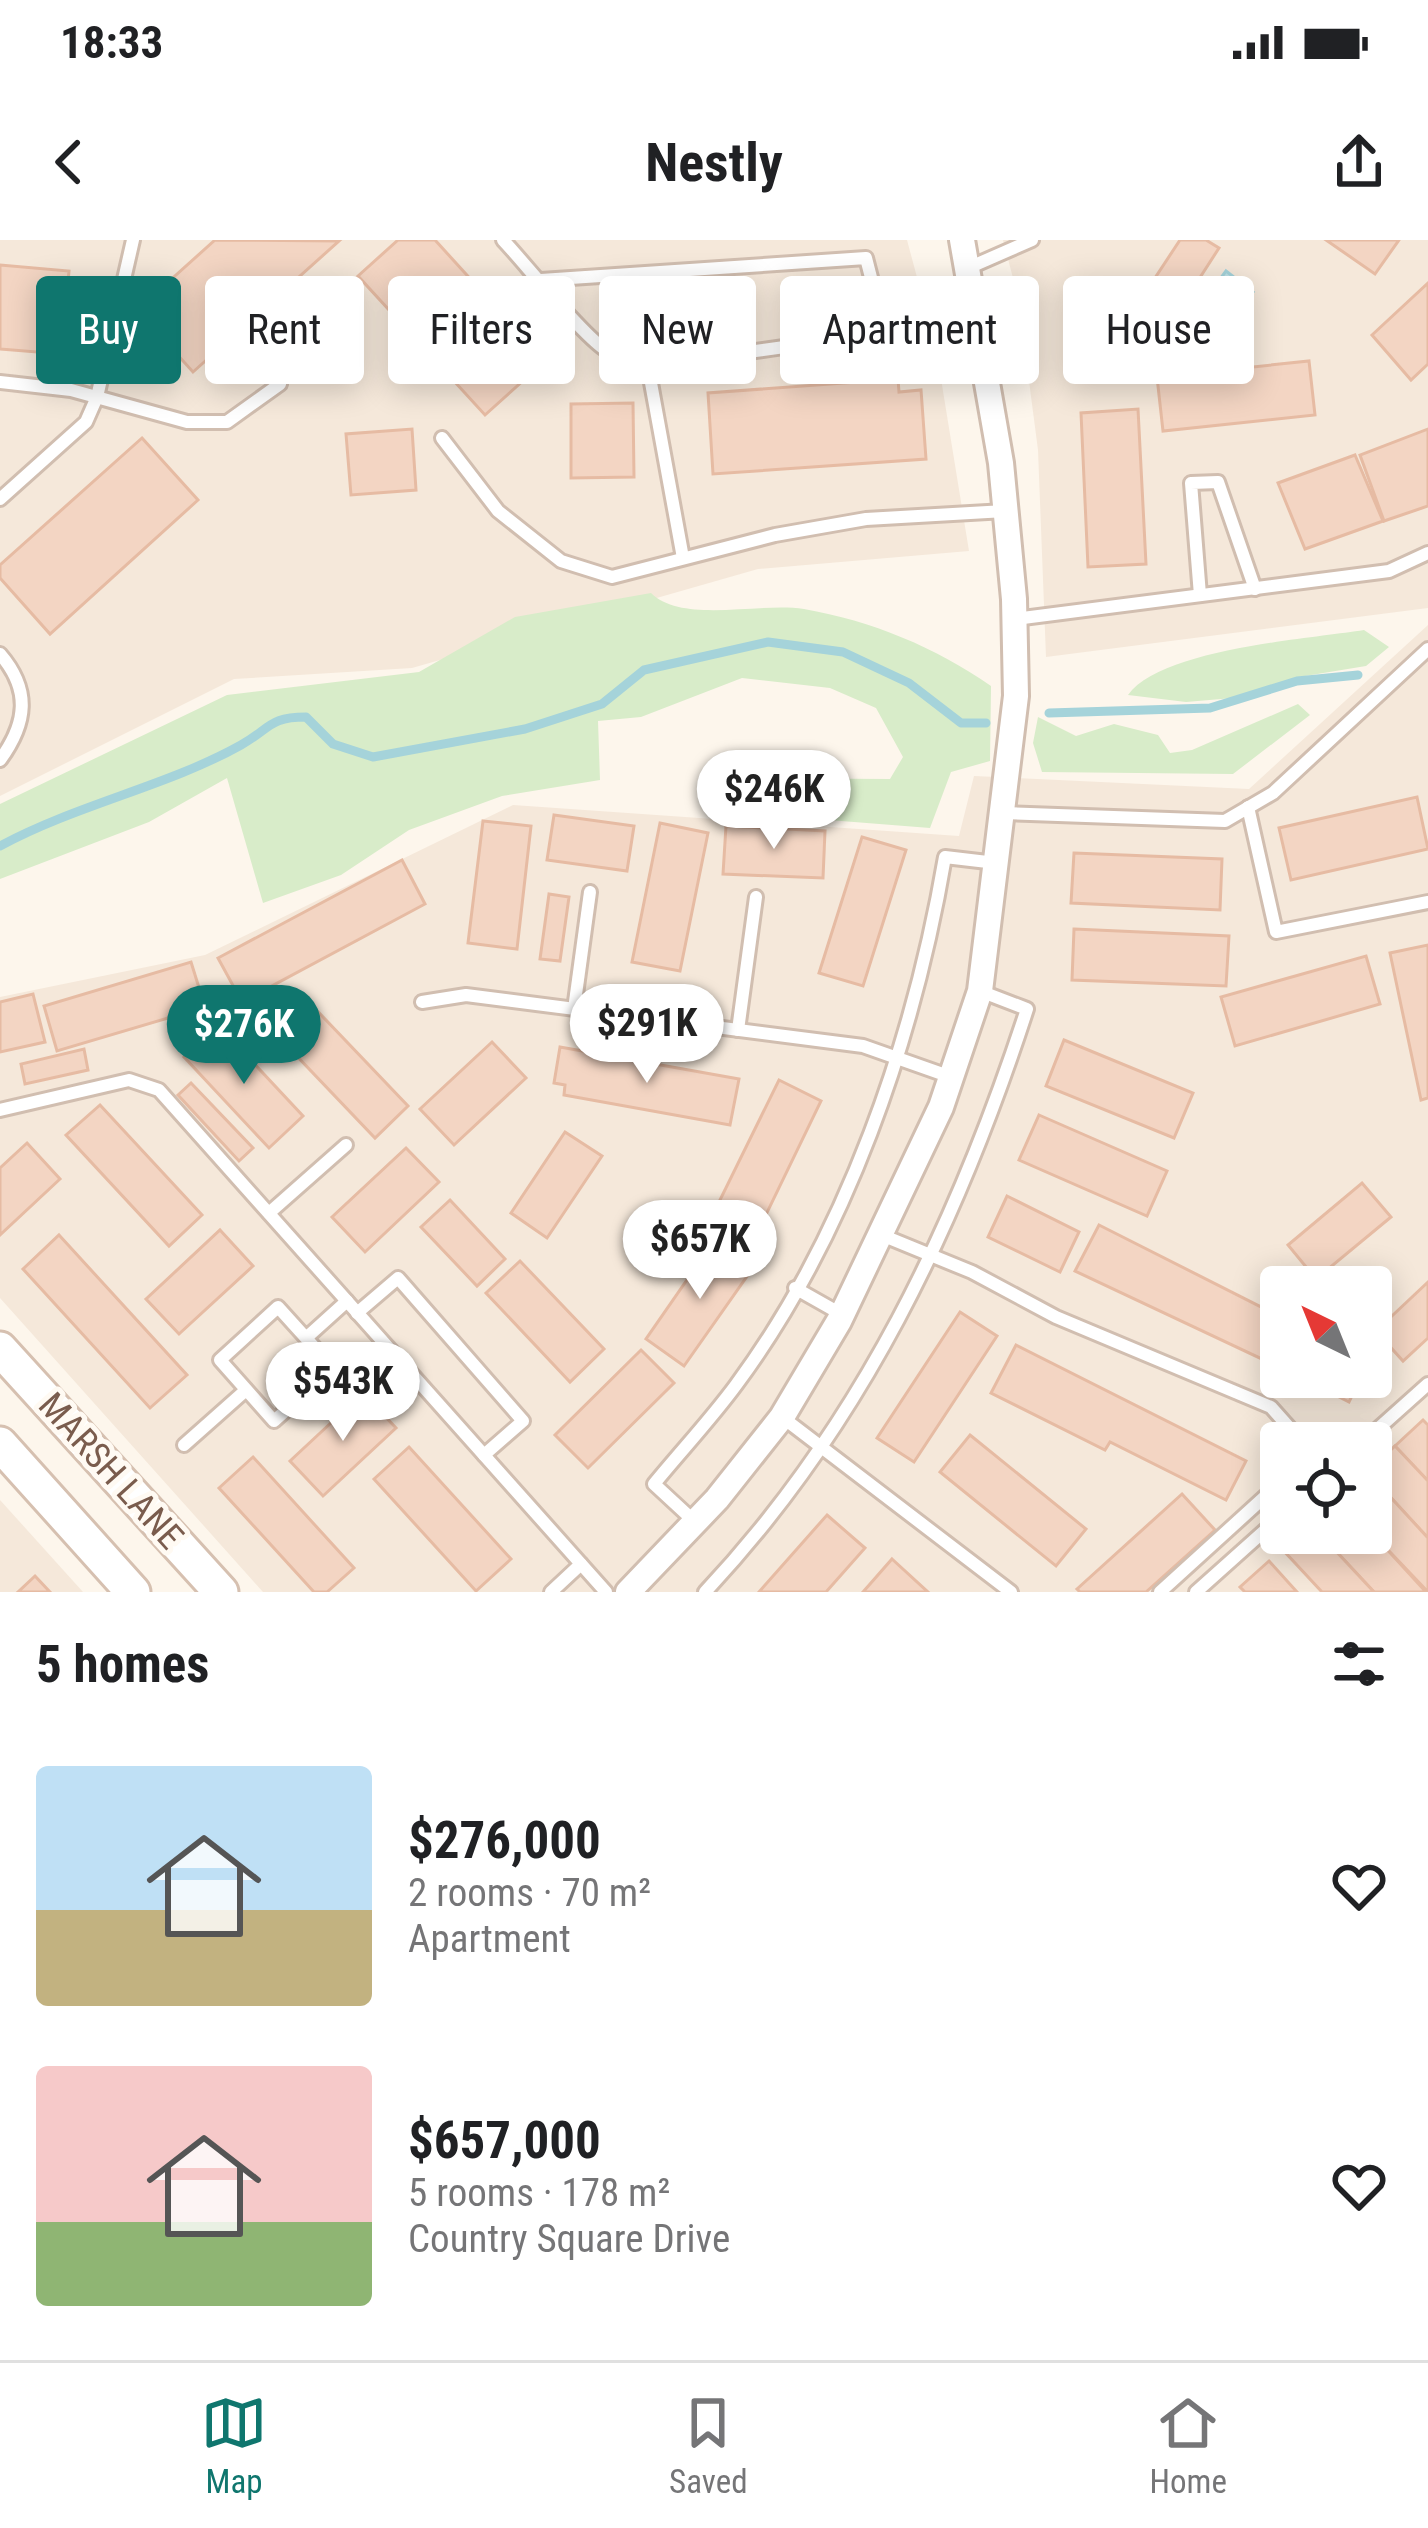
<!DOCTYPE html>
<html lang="en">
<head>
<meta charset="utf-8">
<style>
  :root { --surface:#fff; --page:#f6f6f6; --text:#202124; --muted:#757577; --line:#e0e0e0; --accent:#0f766e }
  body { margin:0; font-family:"Roboto Condensed",sans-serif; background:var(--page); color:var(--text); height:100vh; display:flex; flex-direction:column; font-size:45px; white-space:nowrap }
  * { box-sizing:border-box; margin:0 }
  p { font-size:39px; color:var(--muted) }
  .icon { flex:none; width:66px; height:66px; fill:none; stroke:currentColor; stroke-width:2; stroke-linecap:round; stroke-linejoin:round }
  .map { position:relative; height:1352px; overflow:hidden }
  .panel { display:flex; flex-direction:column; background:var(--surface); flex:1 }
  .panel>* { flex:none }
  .guide { position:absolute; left:36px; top:36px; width:1356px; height:108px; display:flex; gap:24px }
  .needle { width:78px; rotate:317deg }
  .controls { position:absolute; left:1260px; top:1026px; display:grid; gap:24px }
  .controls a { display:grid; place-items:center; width:132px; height:132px; border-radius:12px; background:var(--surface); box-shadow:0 6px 30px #0003; font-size:60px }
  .price { position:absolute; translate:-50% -102px; padding:0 27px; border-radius:42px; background:#fff; color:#222; font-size:39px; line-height:78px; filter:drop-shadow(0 3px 6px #0008) }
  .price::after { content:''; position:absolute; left:50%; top:72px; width:36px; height:27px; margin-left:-18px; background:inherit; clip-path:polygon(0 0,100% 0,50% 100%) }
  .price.on { background:var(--accent); color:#fff }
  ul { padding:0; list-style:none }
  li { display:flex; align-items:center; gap:36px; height:300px; padding:0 36px }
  li span { display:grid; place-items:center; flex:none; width:336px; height:240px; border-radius:12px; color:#555 }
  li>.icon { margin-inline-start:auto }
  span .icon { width:144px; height:144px; fill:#fffc; stroke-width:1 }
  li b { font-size:51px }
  h2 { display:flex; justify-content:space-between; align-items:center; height:144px; padding:0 36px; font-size:51px }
  .chip { padding:0 42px; border-radius:12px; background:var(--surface); box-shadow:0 6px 30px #0003; font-size:42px; line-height:108px }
  .chip.on { background:var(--accent); color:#fff }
  .status { display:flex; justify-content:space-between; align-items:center; height:84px; padding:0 60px; background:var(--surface); direction:ltr }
  .status svg { height:33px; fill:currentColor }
  header { display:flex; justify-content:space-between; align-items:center; height:156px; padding:0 36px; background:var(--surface); font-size:54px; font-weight:700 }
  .tabs { display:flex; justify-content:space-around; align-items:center; height:168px; border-top:3px solid var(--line); background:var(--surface); font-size:33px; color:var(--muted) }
  .tabs a { display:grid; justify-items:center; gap:6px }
  .tabs .on { color:var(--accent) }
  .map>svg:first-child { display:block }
  .residential { fill:#f5e8da; fill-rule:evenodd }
  .green { fill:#d8ecc9 }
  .water { fill:#bfe3e8; stroke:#a5d3da; stroke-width:3 }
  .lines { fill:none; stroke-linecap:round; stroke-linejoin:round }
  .stream { stroke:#a5d3da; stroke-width:9 }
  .building { fill:#f3d5c3; stroke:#e6bba3; stroke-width:3 }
  .lane-casing { stroke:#d1beb0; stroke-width:18 }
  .street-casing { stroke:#d1beb0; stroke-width:30 }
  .secondary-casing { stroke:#d6c0b0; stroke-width:39 }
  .lane { stroke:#fff; stroke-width:12 }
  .street { stroke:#fff; stroke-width:24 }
  .secondary { stroke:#fff; stroke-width:33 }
  .labels { text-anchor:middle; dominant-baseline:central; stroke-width:10; stroke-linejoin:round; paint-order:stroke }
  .street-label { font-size:36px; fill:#7a5c4d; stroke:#fffaf3 }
</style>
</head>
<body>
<div class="status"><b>18:33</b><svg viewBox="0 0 49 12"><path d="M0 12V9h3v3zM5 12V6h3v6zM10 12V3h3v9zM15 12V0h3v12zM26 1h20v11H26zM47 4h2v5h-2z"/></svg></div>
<header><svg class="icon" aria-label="back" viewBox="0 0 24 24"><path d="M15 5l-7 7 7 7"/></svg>Nestly<svg class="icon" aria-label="share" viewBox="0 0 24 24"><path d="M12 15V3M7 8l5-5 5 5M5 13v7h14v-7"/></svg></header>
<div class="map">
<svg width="1428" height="1352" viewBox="0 0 1428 1352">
  <rect width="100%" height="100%" fill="#fdf6ec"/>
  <g class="residential">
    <polygon points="0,0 907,0 936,108 969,311 758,329 412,428 234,439 0,556"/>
    <polygon points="1003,0 1428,0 1428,368 1046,417 1038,210 1018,57"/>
    <path d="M1428 385V1352H263L0 1058V757L205 715 513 565 959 596 974 536 1249 549ZM1281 1047H1371V1137H1281ZM1281 1203H1371V1293H1281Z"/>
    <polygon points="0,1260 83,1352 0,1352"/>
  </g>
  <g class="green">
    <path d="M651 353C682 384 759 362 804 369 872 381 935 407 991 446L990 521 951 532 930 588 715 571 738 538 890 539 903 517 876 468 830 448 742 438 641 477 598 481 600 540 502 556 409 590 341 635 263 663 227 538 149 582 0 639V564L227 455 419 432 515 377Z"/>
    <path d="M1364 390 1389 407 1366 426 1299 437 1245 457 1186 462 1128 455C1161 409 1308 399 1364 390Z"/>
    <polygon points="1298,464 1310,475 1233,534 1042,532 1033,503 1038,477 1076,496 1114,484 1158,495 1170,513 1192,510"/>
  </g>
  <polygon class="water" points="1226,31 1253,52 1220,96 1193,76"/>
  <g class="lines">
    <g class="stream">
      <polyline points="1049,473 1210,468 1297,441 1358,435"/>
      <path d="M0 606C78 564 168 546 241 505 271 488 269 477 306 477L333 504 373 517 525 489 602 464 644 430 768 402 843 412 909 443 961 483H986"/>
    </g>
  </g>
  <g class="building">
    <polygon points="215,0 339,1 193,132 137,70"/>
    <polygon points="398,0 435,0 545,121 485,175 358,36"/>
    <polygon points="1180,0 1206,0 1219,8 1181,67 1149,47"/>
    <polygon points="1326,0 1399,0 1375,34"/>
    <polygon points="0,25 69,31 61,114 0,109"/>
    <polygon points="1428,43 1428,124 1411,140 1372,95"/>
    <polygon points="1309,121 1315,175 1163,191 1157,137"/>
    <polygon points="898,139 899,152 921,150 926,219 713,234 708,153"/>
    <polygon points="633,163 634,237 571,238 571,164"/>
    <polygon points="1138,169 1146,324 1088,327 1081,173"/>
    <polygon points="412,189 416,250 351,255 346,194"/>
    <polygon points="1428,189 1428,266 1384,281 1360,215"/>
    <polygon points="142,198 198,260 50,394 0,338 0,325"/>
    <polygon points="1355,215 1383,281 1305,309 1278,243"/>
    <polygon points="1417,557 1428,609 1291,640 1279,588"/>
    <polygon points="554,575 634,586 627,631 547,620"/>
    <polygon points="483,581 531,586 517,709 468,703"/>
    <polygon points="660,583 708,593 680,731 632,722"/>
    <polygon points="726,586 825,591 823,638 723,634"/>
    <polygon points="862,597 906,610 863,746 819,733"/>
    <polygon points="1074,613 1222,619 1220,670 1071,663"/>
    <polygon points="402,620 425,664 242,762 218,718"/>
    <polygon points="549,654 569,657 560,721 540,719"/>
    <polygon points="1074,689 1229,696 1226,746 1072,740"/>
    <polygon points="1428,705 1428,858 1421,860 1390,713"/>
    <polygon points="1366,716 1380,764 1235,806 1221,757"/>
    <polygon points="191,722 205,767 57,811 44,766"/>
    <polygon points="33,754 45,802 0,812 0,762"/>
    <polygon points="304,757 408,866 375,898 271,789"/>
    <polygon points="218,785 303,876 269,908 184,817"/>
    <polygon points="1064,800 1193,853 1174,898 1046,846"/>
    <polygon points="492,802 526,838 454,905 420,869"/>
    <polygon points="560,807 739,839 730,885 564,855 565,845 554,843"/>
    <polygon points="84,809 88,830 25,844 21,824"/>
    <polygon points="779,840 821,861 760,987 717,966"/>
    <polygon points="191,843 253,908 239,921 178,855"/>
    <polygon points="100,865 202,975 169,1006 66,895"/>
    <polygon points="1039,875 1167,931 1147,976 1019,920"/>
    <polygon points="565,892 602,916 547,998 511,973"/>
    <polygon points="27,903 60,939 0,995 0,928"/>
    <polygon points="406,908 439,942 365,1012 332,977"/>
    <polygon points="1362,943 1391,977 1316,1039 1288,1005"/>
    <polygon points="1007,956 1079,992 1060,1032 988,997"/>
    <polygon points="450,960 505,1019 477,1046 421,987"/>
    <polygon points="1099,985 1281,1077 1281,1128 1075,1031"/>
    <polygon points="220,990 253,1026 179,1094 146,1059"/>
    <polygon points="59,995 187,1135 150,1168 23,1029"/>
    <polygon points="716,998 755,1025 684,1126 646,1099"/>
    <polygon points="520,1021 604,1109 570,1142 486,1053"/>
    <polygon points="1428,1042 1428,1098 1403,1121 1376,1091"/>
    <polygon points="960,1072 997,1096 914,1222 877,1198"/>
    <polygon points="1016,1105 1246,1221 1226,1260 1110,1202 1105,1210 991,1153"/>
    <polygon points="641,1110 674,1143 588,1228 555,1195"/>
    <polygon points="1300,1137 1361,1137 1349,1162"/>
    <polygon points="363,1153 396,1188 323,1256 290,1221"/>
    <polygon points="1423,1180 1428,1185 1428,1241 1395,1206"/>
    <polygon points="970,1195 1086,1289 1056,1326 940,1232"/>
    <polygon points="1395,1206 1428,1241 1428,1298 1371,1236 1371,1229"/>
    <polygon points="409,1207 511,1319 476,1351 374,1239"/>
    <polygon points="253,1217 354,1328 327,1352 314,1352 219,1248"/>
    <polygon points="1371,1236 1428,1298 1428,1352 1371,1292"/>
    <polygon points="1182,1254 1215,1290 1146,1352 1080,1352 1077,1349"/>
    <polygon points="827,1275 865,1308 826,1352 759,1352"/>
    <polygon points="1371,1292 1426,1352 1374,1352 1319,1293"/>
    <polygon points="1302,1293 1319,1293 1374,1352 1322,1352 1283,1310"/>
    <polygon points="892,1319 928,1352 863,1352"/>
    <polygon points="1269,1321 1297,1352 1245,1352 1240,1347"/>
    <polygon points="35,1336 50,1352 18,1352"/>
  </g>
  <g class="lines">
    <g class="lane-casing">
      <g id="lane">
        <path d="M503 0C524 22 589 104 611 113 657 133 827 99 885 92L866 18 541 40"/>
        <polyline points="968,28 1032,0"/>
        <polyline points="647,121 683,318"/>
        <polyline points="0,142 71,150 187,182 227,182 280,144"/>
        <polyline points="442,198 498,271 561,321 612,337 775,295 866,279 1005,271"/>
        <polyline points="0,259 86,182 97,157 133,0"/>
        <polyline points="1200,355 1191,243 1218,242 1255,349"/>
        <polyline points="1015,379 1389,331 1428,313"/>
        <path d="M0 414C31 450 27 483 0 520"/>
        <polyline points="1248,567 1276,692 1428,662"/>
        <polyline points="1005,573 1225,581 1273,553 1428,409"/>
        <polyline points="422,762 466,755 863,806 951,837"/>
        <polyline points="574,769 590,652"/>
        <polyline points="738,790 756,657"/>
        <polyline points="0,870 129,840 159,850 606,1352"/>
        <polyline points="269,973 346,905"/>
        <polyline points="884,996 972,1032 1056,1077 1271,1167 1303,1203"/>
        <polyline points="795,1048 841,1074"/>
        <polyline points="357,1073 398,1038 523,1181 484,1215"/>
        <polyline points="306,1098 278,1067 220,1120 274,1181 333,1128 306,1098 347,1061"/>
        <polyline points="782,1177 1011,1352"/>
        <polyline points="1362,1203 1428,1144"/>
        <polyline points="184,1205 246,1150"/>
        <path d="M694 1281 654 1244C681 1211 711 1179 736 1145 847 995 914 799 945 617L996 623"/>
        <polyline points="551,1352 581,1324"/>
        <path d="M705 1352C861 1186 957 984 1027 769L980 751"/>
        <polyline points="1160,1352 1281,1242"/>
        <polyline points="1196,1352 1281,1276"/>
      </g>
    </g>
    <g class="street-casing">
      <polyline id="street" points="628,1352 717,1259 782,1177 839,1081 941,867 980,751 1016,456 1014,359 1001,223 962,0"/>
    </g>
    <g class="secondary-casing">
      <g id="secondary">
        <polyline points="0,1109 221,1352"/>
        <polyline points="0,1204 133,1352"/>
      </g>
    </g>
    <use href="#lane" class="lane"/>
    <use href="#street" class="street"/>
    <use href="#secondary" class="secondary"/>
  </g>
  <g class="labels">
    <g class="street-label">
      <text transform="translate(111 1231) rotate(48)">MARSH LANE</text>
    </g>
  </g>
</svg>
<div class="controls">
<a><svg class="needle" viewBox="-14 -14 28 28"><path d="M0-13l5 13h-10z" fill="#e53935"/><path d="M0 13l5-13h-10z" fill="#757577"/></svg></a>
<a><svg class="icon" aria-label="locate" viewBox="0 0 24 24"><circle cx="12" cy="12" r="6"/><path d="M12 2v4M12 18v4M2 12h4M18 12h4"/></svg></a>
</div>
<b class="price" style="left:774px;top:612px">$246K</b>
<b class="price" style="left:647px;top:846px">$291K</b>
<b class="price on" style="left:244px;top:847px">$276K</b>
<b class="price" style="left:700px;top:1062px">$657K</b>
<b class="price" style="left:343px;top:1204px">$543K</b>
<div class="guide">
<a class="chip on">Buy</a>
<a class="chip">Rent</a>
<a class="chip">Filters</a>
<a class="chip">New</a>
<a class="chip">Apartment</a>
<a class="chip">House</a>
</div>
</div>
<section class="panel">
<h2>5 homes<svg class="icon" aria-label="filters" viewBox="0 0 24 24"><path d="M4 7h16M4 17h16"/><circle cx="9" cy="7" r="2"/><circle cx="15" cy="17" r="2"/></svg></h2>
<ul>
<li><span style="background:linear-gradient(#bfe0f5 60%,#c2b280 0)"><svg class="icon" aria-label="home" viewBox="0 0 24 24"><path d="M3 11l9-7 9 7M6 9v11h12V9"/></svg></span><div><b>$276,000</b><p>2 rooms · 70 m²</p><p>Apartment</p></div><svg class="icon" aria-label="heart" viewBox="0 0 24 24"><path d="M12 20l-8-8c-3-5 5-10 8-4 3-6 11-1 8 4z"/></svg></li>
<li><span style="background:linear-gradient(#f6c9c9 65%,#8fb573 0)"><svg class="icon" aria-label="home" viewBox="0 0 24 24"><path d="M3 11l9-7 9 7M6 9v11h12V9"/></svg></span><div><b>$657,000</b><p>5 rooms · 178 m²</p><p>Country Square Drive</p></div><svg class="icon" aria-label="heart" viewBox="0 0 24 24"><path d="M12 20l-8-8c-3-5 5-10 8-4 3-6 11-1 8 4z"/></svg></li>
</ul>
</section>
<nav class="tabs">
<a class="on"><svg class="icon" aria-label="map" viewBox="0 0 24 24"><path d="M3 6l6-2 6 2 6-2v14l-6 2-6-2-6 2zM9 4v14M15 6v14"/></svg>Map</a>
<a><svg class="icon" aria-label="saved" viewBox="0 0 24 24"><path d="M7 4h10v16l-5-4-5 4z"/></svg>Saved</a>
<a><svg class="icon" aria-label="home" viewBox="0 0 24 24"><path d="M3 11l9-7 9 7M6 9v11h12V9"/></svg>Home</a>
</nav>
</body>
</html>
